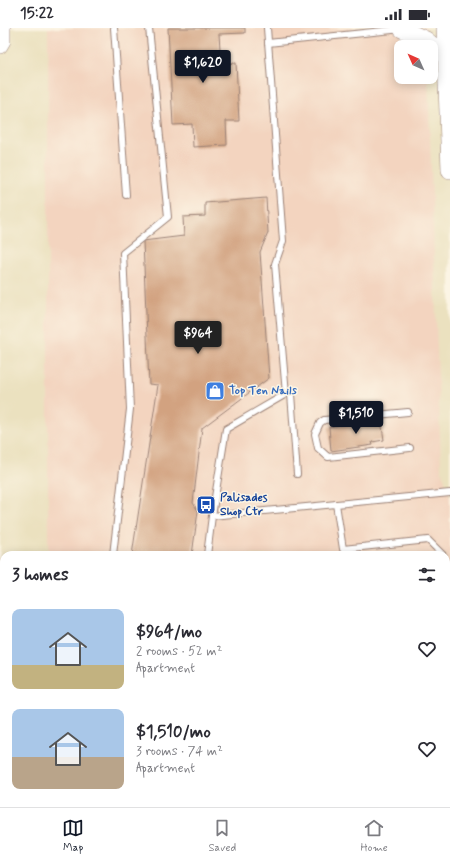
<!DOCTYPE html>
<html lang="en">
<head>
<meta charset="utf-8">
<style>
  :root { --surface:#fff; --page:#f7f7f7; --text:#2b2b33; --muted:#7c7c81; --line:#e1e1e2; --accent:#111827 }
  body { margin:0; font-family:Mynerve,sans-serif; background:var(--page); color:var(--text); height:100vh; display:flex; flex-direction:column; font-size:15px; white-space:nowrap }
  * { box-sizing:border-box; margin:0 }
  p { font-size:13px; color:var(--muted) }
  .icon { flex:none; width:22px; height:22px; fill:none; stroke:currentColor; stroke-width:2; stroke-linecap:round; stroke-linejoin:round }
  .map { position:relative; flex:1; overflow:hidden }
  .drawer { position:absolute; left:0px; top:523px; width:450px; height:256px; display:flex; flex-direction:column; background:var(--surface); border-radius:12px 12px 0 0; box-shadow:0 2px 10px #0003 }
  .drawer>* { flex:none }
  .needle { width:26px; rotate:315deg }
  .controls { position:absolute; left:394px; top:12px; display:grid; gap:8px }
  .controls a { display:grid; place-items:center; width:44px; height:44px; border-radius:8px; background:var(--surface); box-shadow:0 2px 10px #0003; font-size:20px }
  .price { position:absolute; translate:-50% -34px; padding:0 9px; border-radius:4px; background:var(--accent); color:#fff; font-size:13px; line-height:26px; filter:drop-shadow(0 1px 2px #0008) }
  .price::after { content:''; position:absolute; left:50%; top:24px; width:12px; height:9px; margin-left:-6px; background:inherit; clip-path:polygon(0 0,100% 0,50% 100%) }
  .price.selected { background:#222; color:#fff }
  ul { padding:0; list-style:none }
  li { display:flex; align-items:center; gap:12px; height:100px; padding:0 12px }
  li span { display:grid; place-items:center; flex:none; width:112px; height:80px; border-radius:8px; color:#555 }
  li>.icon { margin-inline-start:auto }
  span .icon { width:48px; height:48px; fill:#fffc; stroke-width:1 }
  li b { font-size:17px }
  h2 { display:flex; justify-content:space-between; align-items:center; height:48px; padding:0 12px; font-size:17px }
  .status { display:flex; justify-content:space-between; align-items:center; height:28px; padding:0 20px; background:var(--surface); direction:ltr }
  .status svg { height:11px; fill:currentColor }
  .dock { display:flex; justify-content:space-around; align-items:center; height:56px; border-top:1px solid var(--line); background:var(--surface); font-size:11px; color:var(--muted) }
  .dock a { display:grid; justify-items:center; gap:2px }
  .dock .selected { color:var(--accent) }
  .map>svg:first-child { display:block }
  .built { fill:#f3d4bf }
  .building { fill:#d2a280 }
  .lines { fill:none; stroke-linecap:round; stroke-linejoin:round }
  .service-casing { stroke:#9a8075; stroke-width:8 }
  .minor-casing { stroke:#9a8075; stroke-width:14 }
  .tertiary-casing { stroke:#9a8075; stroke-width:16 }
  .secondary-casing { stroke:#9a8075; stroke-width:18 }
  .service { stroke:#fff; stroke-width:6 }
  .minor { stroke:#fff; stroke-width:12 }
  .tertiary { stroke:#fff; stroke-width:15 }
  .secondary { stroke:#fff; stroke-width:17 }
  .labels { text-anchor:middle; dominant-baseline:central; stroke-width:3; stroke-linejoin:round; paint-order:stroke }
  .shop-label { font-size:12px; font-weight:bold; fill:#366cbe; stroke:#fcf5e5; text-anchor:start }
  .transit-label { font-size:12px; font-weight:bold; fill:#164399; stroke:#fcf5e5; text-anchor:start }
</style>
</head>
<body>
<div class="status"><b>15:22</b><svg viewBox="0 0 49 12"><path d="M0 12V9h3v3zM5 12V6h3v6zM10 12V3h3v9zM15 12V0h3v12zM26 1h20v11H26zM47 4h2v5h-2z"/></svg></div>
<div class="map">
<svg width="450" height="779" viewBox="0 0 450 779">
  <rect width="100%" height="100%" fill="#fcf5e5"/>
  <filter id="ink" filterUnits="userSpaceOnUse"><feTurbulence type="fractalNoise" baseFrequency=".025" numOctaves="2"/><feDisplacementMap in="SourceGraphic" scale="8" xChannelSelector="R" yChannelSelector="G"/><feConvolveMatrix kernelMatrix="1 2 1 2 8 2 1 2 1" color-interpolation-filters="sRGB"/></filter>
  <filter id="wash" filterUnits="userSpaceOnUse"><feTurbulence type="fractalNoise" baseFrequency=".012" numOctaves="4" result="noise"/><feDisplacementMap in="SourceGraphic" scale="16" xChannelSelector="R" yChannelSelector="G"/><feGaussianBlur stdDeviation="0.9" result="paint"/><feColorMatrix in="noise" values="0 0 0 0 0 0 0 0 0 0 0 0 0 0 0 0 0 1.4 0 .05"/><feComposite in="paint" operator="in"/></filter>
  <g filter="url(#wash)">
    <rect width="100%" height="100%" fill="#ebe1bf"/>
    <polygon class="built" points="48,0 426,0 427,19 401,19 401,49 428,49 441,440 450,469 450,779 135,779 131,775 446,775 446,527 48,527"/>
    <g id="blocks">
      <g class="building">
        <polygon points="168,0 245,0 245,5 219,6 221,36 236,35 239,93 226,93 227,117 193,119 192,96 173,97"/>
        <polygon points="266,170 268,205 260,224 269,350 202,400 193,475 198,483 192,527 132,527 158,357 149,356 143,213 184,208 183,189 205,188 205,175"/>
        <polygon points="381,392 384,412 372,414 373,417 331,423 329,399"/>
        <polygon points="0,689 4,693 4,710 0,714"/>
        <polygon points="35,775 87,775 91,779 31,779"/>
        <polygon points="186,775 358,775 354,779 190,779"/>
      </g>
    </g>
  </g>
  <g filter="url(#ink)">
    <use href="#blocks" fill-opacity="0" stroke="#9a8075" stroke-width="1"/>
    <g class="lines">
      <g class="service-casing">
        <g id="service">
          <polyline points="114,0 126,167"/>
          <polyline points="268,15 402,1"/>
          <polyline points="291,366 297,446"/>
          <polyline points="408,384 324,392 320,395 315,406 318,420 328,429 410,420"/>
          <polyline points="336,476 343,521 428,512 443,527"/>
          <polyline points="212,488 226,401 286,366 275,236 283,213 267,0"/>
          <polyline points="113,527 130,381 123,225 168,189 149,0"/>
          <polyline points="207,527 212,488 450,465"/>
          <polyline points="446,535 450,544"/>
          <polyline points="160,775 163,779"/>
          <polyline points="403,775 407,779"/>
          <polyline points="388,779 392,775"/>
          <polyline points="416,779 420,775"/>
        </g>
      </g>
      <g class="minor-casing">
        <g id="minor">
          <polyline points="0,660 4,664"/>
          <polyline points="0,766 4,762"/>
          <polyline points="113,775 117,779"/>
        </g>
      </g>
      <g class="tertiary-casing">
        <polyline id="tertiary" points="0,18 3,13 3,0"/>
      </g>
      <g class="secondary-casing">
        <g id="secondary">
          <polyline points="445,0 450,142"/>
          <polyline points="402,1 426,12 446,29"/>
        </g>
      </g>
      <use href="#service" class="service"/>
      <use href="#minor" class="minor"/>
      <use href="#tertiary" class="tertiary"/>
      <use href="#secondary" class="secondary"/>
    </g>
  </g>
  <defs>
    <g id="shop-square" transform="scale(1)"><rect x="-9" y="-9" width="18" height="18" rx="4" fill="#3f7fe0" stroke="#fcf5e5"/><path d="M-5-2.5h2.3a2.7 3.5 0 0 1 5.4 0H5L5.5 6h-11ZM-1.5-2.5h3a1.5 2.3 0 0 0-3 0Z" fill="#fff"/></g>
    <g id="bus-square" transform="scale(1)"><rect x="-9" y="-9" width="18" height="18" rx="4" fill="#1a4fb4" stroke="#fcf5e5"/><path d="M-5-6H5V4H4V6H2V4H-2V6H-4V4H-5ZM-3.5-4V0h7V-4ZM-3.5 1.2v1.5H-2V1.2ZM2 1.2v1.5H3.5V1.2Z" fill="#fff"/></g>
  </defs>
  <g fill-rule="evenodd">
    <use href="#shop-square" x="215" y="363"/>
    <use href="#bus-square" x="206" y="477"/>
  </g>
  <g class="labels">
    <g class="shop-label">
      <text x="229" y="363">Top Ten Nails</text>
    </g>
    <g class="transit-label">
      <text x="220" y="470">Palisades<tspan x="220" dy="14">Shop Ctr</tspan></text>
    </g>
  </g>
</svg>
<div class="controls">
<a><svg class="needle" viewBox="-14 -14 28 28"><path d="M0-13l5 13h-10z" fill="#e53935"/><path d="M0 13l5-13h-10z" fill="#7c7c81"/></svg></a>
</div>
<b class="price" style="left:203px;top:56px">$1,620</b>
<b class="price selected" style="left:198px;top:327px">$964</b>
<b class="price" style="left:356px;top:407px">$1,510</b>
<section class="drawer">
<h2>3 homes<svg class="icon" aria-label="filters" viewBox="0 0 24 24"><path d="M4 7h16M4 17h16"/><circle cx="9" cy="7" r="2"/><circle cx="15" cy="17" r="2"/></svg></h2>
<ul>
<li><span style="background:linear-gradient(#a9c7e8 70%,#c2b280 0)"><svg class="icon" aria-label="home" viewBox="0 0 24 24"><path d="M3 11l9-7 9 7M6 9v11h12V9"/></svg></span><div><b>$964/mo</b><p>2 rooms · 52 m²</p><p>Apartment</p></div><svg class="icon" aria-label="heart" viewBox="0 0 24 24"><path d="M12 20l-8-8c-3-5 5-10 8-4 3-6 11-1 8 4z"/></svg></li>
<li><span style="background:linear-gradient(#a9c7e8 60%,#b9a48a 0)"><svg class="icon" aria-label="home" viewBox="0 0 24 24"><path d="M3 11l9-7 9 7M6 9v11h12V9"/></svg></span><div><b>$1,510/mo</b><p>3 rooms · 74 m²</p><p>Apartment</p></div><svg class="icon" aria-label="heart" viewBox="0 0 24 24"><path d="M12 20l-8-8c-3-5 5-10 8-4 3-6 11-1 8 4z"/></svg></li>
</ul>
</section>
</div>
<nav class="dock">
<a class="selected"><svg class="icon" aria-label="map" viewBox="0 0 24 24"><path d="M3 6l6-2 6 2 6-2v14l-6 2-6-2-6 2zM9 4v14M15 6v14"/></svg>Map</a>
<a><svg class="icon" aria-label="saved" viewBox="0 0 24 24"><path d="M7 4h10v16l-5-4-5 4z"/></svg>Saved</a>
<a><svg class="icon" aria-label="home" viewBox="0 0 24 24"><path d="M3 11l9-7 9 7M6 9v11h12V9"/></svg>Home</a>
</nav>
</body>
</html>
